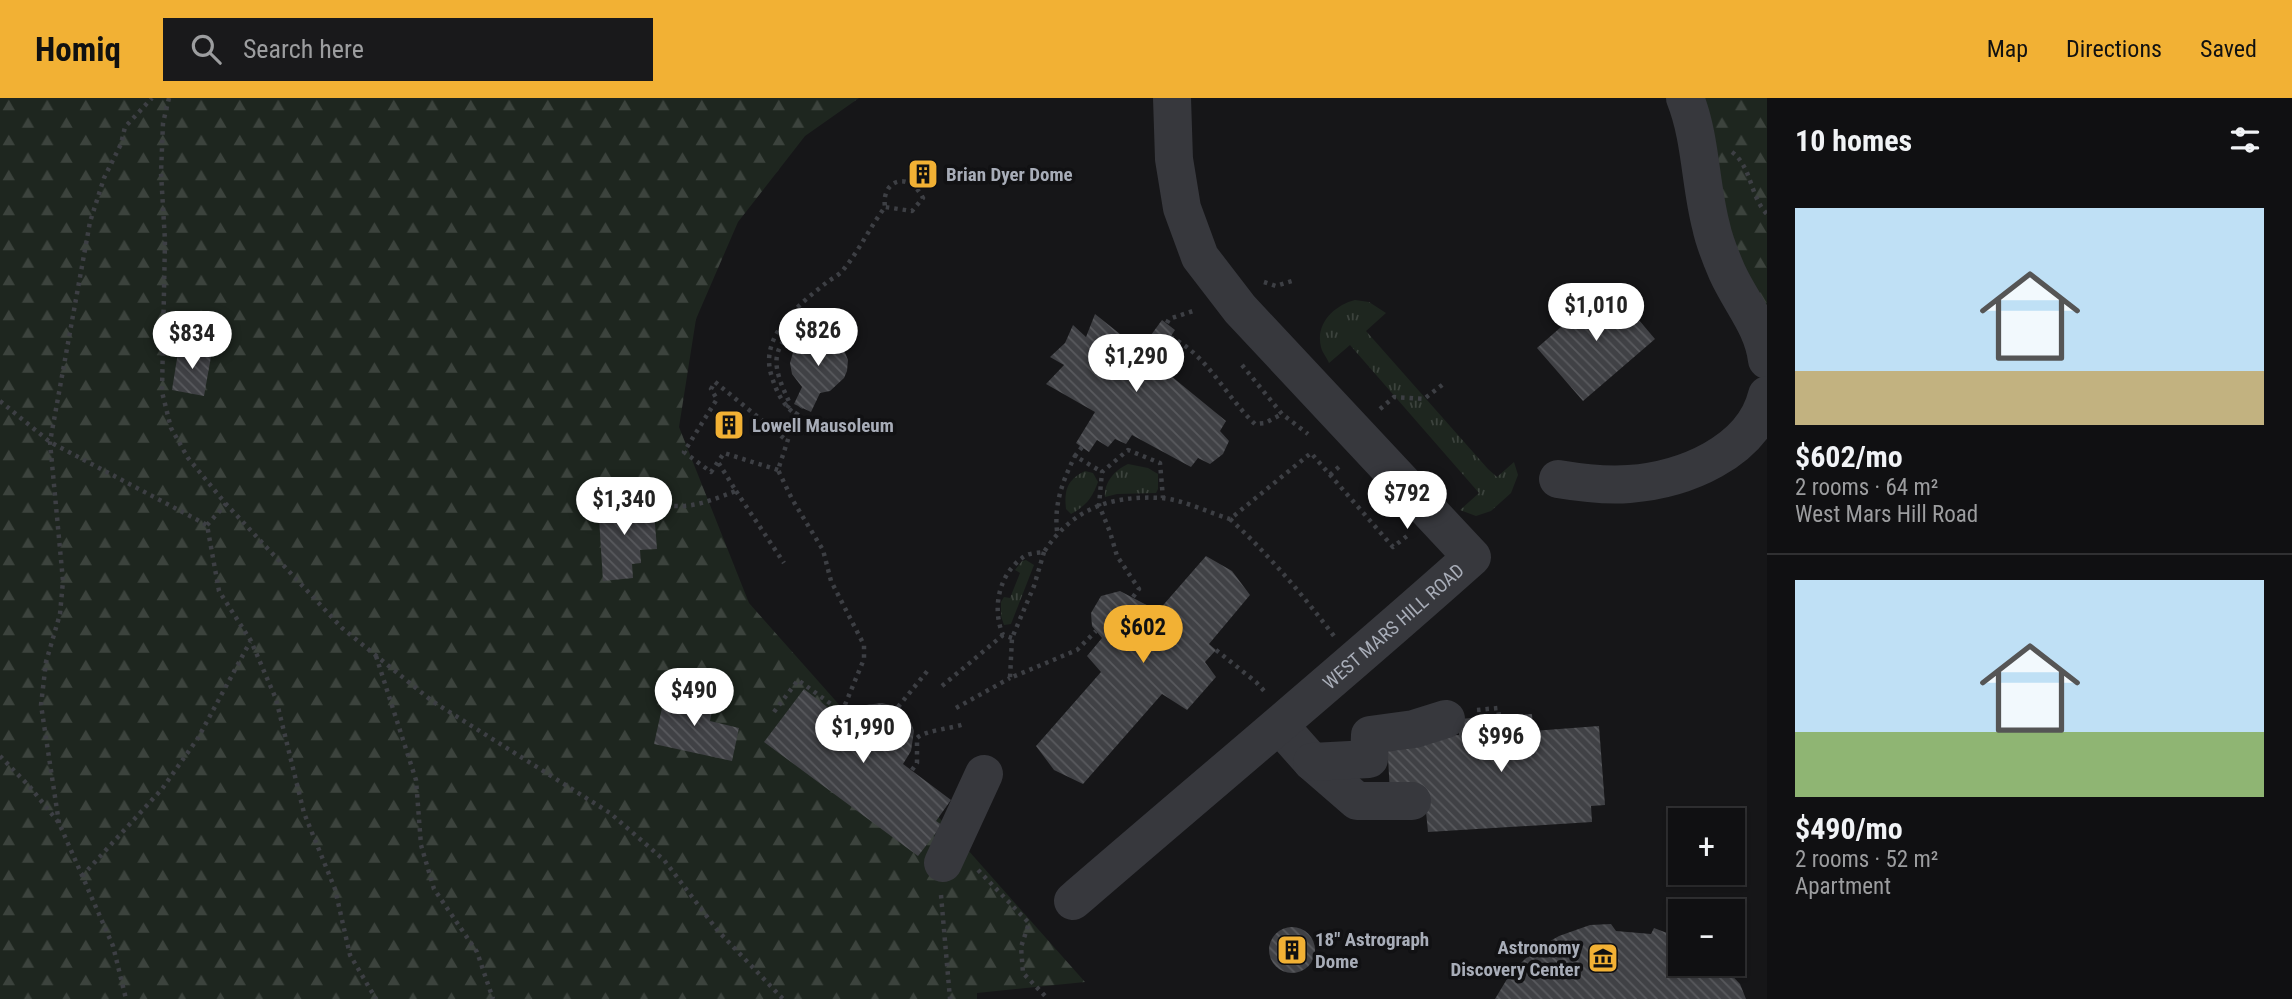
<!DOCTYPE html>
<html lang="en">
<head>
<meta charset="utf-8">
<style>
  :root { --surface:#101012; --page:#19191b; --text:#f1f3f6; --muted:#9c9d9f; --line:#303032; --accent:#f2b134 }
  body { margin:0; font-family:"Roboto Condensed",sans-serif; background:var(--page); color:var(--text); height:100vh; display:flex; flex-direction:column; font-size:26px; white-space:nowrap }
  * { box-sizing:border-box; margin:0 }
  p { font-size:23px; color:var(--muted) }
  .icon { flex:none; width:38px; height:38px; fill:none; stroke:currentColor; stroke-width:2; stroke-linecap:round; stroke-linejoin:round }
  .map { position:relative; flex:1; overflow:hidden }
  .panel { display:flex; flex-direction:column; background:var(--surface); width:525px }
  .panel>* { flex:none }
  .tools { position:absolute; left:1668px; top:710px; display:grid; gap:14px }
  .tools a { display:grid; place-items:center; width:77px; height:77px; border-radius:0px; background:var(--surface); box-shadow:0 2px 5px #0004,0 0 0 2px var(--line); font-size:35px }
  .price { position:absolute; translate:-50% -60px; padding:0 16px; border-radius:24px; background:#fff; color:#222; font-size:23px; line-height:46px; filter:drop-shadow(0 2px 4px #0008) }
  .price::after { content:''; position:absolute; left:50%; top:42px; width:21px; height:16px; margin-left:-10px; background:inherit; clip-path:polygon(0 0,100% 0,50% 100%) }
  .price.selected { background:var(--accent); color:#111 }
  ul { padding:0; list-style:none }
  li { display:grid; align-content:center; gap:14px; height:371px; padding:0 28px }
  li+li { border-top:2px solid var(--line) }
  li span { display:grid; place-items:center; height:217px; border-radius:0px; color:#555 }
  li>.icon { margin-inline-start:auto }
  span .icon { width:126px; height:126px; fill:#fffc; stroke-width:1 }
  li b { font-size:30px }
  h2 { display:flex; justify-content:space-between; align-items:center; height:84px; padding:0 28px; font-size:30px }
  header { display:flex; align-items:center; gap:42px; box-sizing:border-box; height:98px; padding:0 35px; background:var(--accent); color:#111 }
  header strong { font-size:33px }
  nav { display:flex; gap:38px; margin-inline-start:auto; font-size:24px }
  .search { width:490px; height:63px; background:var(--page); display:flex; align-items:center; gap:18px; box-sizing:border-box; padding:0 24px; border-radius:0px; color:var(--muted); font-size:26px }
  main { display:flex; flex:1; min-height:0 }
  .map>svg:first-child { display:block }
  .grass { fill:url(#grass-tufts) }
  .forest { fill:url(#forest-firs) }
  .building { fill:url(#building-back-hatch) }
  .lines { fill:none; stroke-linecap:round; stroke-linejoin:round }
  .path { stroke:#3d3f44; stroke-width:4.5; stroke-dasharray:3.5 5; stroke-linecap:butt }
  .minor { stroke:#37383d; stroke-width:38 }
  .labels { text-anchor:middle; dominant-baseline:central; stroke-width:7; stroke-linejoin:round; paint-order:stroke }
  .poi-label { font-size:19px; font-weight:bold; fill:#a8adb8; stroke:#111113; text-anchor:start }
  .street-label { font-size:19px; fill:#a8adb8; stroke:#111113 }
</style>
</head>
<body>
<header>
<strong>Homiq</strong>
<div class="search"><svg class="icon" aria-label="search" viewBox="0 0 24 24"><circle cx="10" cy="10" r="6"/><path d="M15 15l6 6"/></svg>Search here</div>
<nav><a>Map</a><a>Directions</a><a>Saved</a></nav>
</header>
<main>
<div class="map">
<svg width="1767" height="901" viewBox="0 0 1767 901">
  <defs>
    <pattern id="grass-tufts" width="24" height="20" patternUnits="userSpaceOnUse" patternTransform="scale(1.75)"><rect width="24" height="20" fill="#1e261f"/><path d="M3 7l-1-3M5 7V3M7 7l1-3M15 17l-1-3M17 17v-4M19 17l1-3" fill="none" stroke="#3c433d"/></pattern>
    <pattern id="forest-firs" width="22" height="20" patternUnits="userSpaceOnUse" patternTransform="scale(1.75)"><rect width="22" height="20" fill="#1e261f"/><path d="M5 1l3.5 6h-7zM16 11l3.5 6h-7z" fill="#3c433d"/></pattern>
    <pattern id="building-back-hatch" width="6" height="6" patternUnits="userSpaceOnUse" patternTransform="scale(1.75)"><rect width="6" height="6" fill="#404145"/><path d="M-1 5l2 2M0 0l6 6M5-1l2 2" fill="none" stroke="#595a5e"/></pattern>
  </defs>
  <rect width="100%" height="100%" fill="#161618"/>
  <g class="grass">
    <path d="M1355 202 1369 204 1386 215 1366 233 1488 371 1497 379 1514 364 1518 377 1511 395 1491 413 1476 418 1460 412 1479 395 1350 247 1329 265C1327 260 1322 254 1321 249 1315 225 1335 207 1355 202Z"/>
    <path d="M1128 366 1148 370 1158 376V391L1156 395 1117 396 1105 399C1104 384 1115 372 1128 366Z"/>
    <path d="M1085 373 1093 375 1098 384C1092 400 1086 408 1071 416L1066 411C1064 392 1067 382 1085 373Z"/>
    <polygon points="1026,462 1034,467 1011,526 1004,527 1001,518 1001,504 1004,499 1010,500 1020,475 1015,472 1022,463"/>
  </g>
  <g class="forest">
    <polygon points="0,0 859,0 805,38 738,124 696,221 679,329 749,505 1085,884 977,895 977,901 0,901"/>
    <polygon points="1703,0 1767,0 1767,208 1733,156"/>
  </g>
  <g class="building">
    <circle cx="923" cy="76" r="12"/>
    <polygon points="1609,187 1655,241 1583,303 1537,250"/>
    <polygon points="1095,216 1140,252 1162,222 1175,232 1167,244 1176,250 1168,261 1179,269 1171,278 1226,323 1220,333 1229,343 1223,356 1210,366 1198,360 1191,369 1132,337 1126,346 1115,341 1108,349 1097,342 1089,354 1076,345 1095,314 1046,286 1064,267 1050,259 1065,245 1073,227 1086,239"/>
    <polygon points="823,236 836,242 844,252 848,262 847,273 844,280 830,293 820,295 811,314 794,306 802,289 792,276 790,265 794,251 803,241"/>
    <polygon points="179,248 212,253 204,298 172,292"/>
    <circle cx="729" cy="328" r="10"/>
    <polygon points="639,401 640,414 654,414 657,451 640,452 641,465 632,466 633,480 603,483 598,404"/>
    <polygon points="1206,458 1232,473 1250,497 1209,546 1216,552 1205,564 1216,579 1187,612 1162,596 1083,686 1054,672 1036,648 1101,574 1087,558 1102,540 1092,528 1091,515 1101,498 1120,493 1158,513"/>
    <polygon points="804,591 849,626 866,607 882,605 898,609 910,622 914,633 911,653 903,666 951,702 936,723 942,727 918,758 764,644"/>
    <polygon points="666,592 714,603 710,623 739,630 732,663 654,646"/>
    <polygon points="1532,616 1533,633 1599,628 1605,707 1591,708 1592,724 1428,734 1424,693 1390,695 1387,642 1459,637 1458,621"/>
    <polygon points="1611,826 1616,833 1651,836 1654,830 1680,840 1680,866 1721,866 1740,886 1746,901 1495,901 1510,876 1533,853 1559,838 1590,827"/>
    <circle cx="1292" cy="852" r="23"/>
  </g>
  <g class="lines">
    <g class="path">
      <polyline points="169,0 163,25 161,75 165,143 162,294 171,330 188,360 226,406 342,530 432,603 610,715 664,762 718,833 783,901"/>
      <path d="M1732 54C1752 69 1750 99 1767 116"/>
      <polyline points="1264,184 1276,188 1295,182"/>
      <polyline points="1167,225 1169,221 1196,212"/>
      <path d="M1170 239C1207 256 1226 299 1255 326L1265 325 1282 316"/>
      <polyline points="1242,267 1282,316 1308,336"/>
      <polyline points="0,303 50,344 207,427 219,493 251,543 276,601 304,715 335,791 350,857 376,901"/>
      <path d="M787 310 790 306C784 292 774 273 777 258 782 232 808 225 830 229L828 238"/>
      <polyline points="1380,311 1394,299 1424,301 1446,284"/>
      <polyline points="796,317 801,309"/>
      <polyline points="1082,349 1075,358 1102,374"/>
      <polyline points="778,372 724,355 711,374 684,354 717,301 711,291 715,284 786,342"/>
      <polyline points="1330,377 1342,366"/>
      <polyline points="736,393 784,465"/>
      <path d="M649 404C687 413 701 406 736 393L718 364"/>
      <path d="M1230 421C1269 457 1302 496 1334 538"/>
      <polyline points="207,427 226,406"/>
      <path d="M1057 433C1054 405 1063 382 1075 358"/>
      <polyline points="1044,454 1034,488 1012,540 1010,580 1077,552 1096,533"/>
      <polyline points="1133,499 1139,491 1117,458 1110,434 1099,407 1102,374 1128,352 1160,365 1163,400"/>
      <path d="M1012 540 1003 537C992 511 998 478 1022 460 1027 455 1037 455 1044 454 1072 411 1110 397 1161 400 1181 401 1210 415 1230 421L1311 355 1393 449 1407 438"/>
      <polyline points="1216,552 1256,584 1266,595"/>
      <polyline points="376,558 416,682 421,747 434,791 477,854 493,901"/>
      <polyline points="942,588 1003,537"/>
      <polyline points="898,609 929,571"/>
      <polyline points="956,610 1010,580"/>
      <polyline points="1477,612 1498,610 1499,618"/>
      <path d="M774 614 798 582 842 614 864 561V547L831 483 823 452 792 401 778 372 796 317C782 306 776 293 771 276 760 238 798 207 826 185 831 181 838 178 843 172 859 153 870 129 885 109 881 82 909 72 923 100L912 113 885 109"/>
      <polyline points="0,658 30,689 59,725 113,848 126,901"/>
      <path d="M912 672 917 665V640C926 632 950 631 964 626"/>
      <polyline points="59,725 41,607 46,564 60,516 63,483 50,344 90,124 104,80 121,46 125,29 152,0"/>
      <polyline points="978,772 1029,825 1021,849 1023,875 1048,901"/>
      <polyline points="82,778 162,691 198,640 250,544"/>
      <polyline points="941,797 950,901"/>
    </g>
    <g class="minor">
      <path d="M1685 0C1701 40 1700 86 1711 128 1714 143 1721 160 1727 174 1741 205 1763 228 1767 262"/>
      <path d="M1558 381C1582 385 1605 388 1629 386 1683 382 1753 355 1767 297"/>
      <polyline points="1280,628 1312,664 1357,703 1412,703"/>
      <polyline points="1312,664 1369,661 1370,637 1414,631 1446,621"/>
      <polyline points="943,765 984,676"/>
      <path id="s1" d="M1073 803C1206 688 1341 576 1472 459L1240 211 1200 159 1182 110 1174 61 1172 0"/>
    </g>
  </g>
  <defs>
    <g id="building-square" transform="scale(1.575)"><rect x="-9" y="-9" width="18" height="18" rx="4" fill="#f2b134" stroke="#111113"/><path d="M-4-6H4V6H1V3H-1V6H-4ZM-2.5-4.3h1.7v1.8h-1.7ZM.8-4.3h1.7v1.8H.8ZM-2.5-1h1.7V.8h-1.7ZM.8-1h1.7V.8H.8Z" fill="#111"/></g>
    <g id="museum-square" transform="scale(1.575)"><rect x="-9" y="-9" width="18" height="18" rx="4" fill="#f2b134" stroke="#111113"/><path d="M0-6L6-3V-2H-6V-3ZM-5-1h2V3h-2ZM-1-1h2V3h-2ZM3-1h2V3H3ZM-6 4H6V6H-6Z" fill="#111"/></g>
  </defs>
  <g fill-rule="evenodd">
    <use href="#building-square" x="923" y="76"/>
    <use href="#building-square" x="729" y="327"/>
    <use href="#building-square" x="1292" y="852"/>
    <use href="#museum-square" x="1603" y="860"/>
  </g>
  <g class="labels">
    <g class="poi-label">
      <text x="946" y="76">Brian Dyer Dome</text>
      <text x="752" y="327">Lowell Mausoleum</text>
      <text x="1315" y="841">18″ Astrograph<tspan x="1315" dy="22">Dome</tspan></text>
      <text x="1580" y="849" text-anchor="end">Astronomy<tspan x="1580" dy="22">Discovery Center</tspan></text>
    </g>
    <g class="street-label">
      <text stroke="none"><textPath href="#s1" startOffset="422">WEST MARS HILL ROAD</textPath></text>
    </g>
  </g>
</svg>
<div class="tools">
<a>+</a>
<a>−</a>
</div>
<b class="price" style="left:1596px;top:245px">$1,010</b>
<b class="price" style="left:818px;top:270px">$826</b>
<b class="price" style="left:192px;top:273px">$834</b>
<b class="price" style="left:1136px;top:296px">$1,290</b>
<b class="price" style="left:1407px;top:433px">$792</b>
<b class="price" style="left:624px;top:439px">$1,340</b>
<b class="price selected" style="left:1143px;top:567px">$602</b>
<b class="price" style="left:694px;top:630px">$490</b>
<b class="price" style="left:863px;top:667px">$1,990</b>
<b class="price" style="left:1501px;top:676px">$996</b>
</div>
<section class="panel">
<h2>10 homes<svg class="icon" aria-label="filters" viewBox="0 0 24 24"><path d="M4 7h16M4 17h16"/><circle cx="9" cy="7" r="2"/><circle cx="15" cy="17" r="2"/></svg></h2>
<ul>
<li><span style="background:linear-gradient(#bfe0f5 75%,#c2b280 0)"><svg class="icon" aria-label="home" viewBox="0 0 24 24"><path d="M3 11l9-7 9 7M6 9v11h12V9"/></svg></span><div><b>$602/mo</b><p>2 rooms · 64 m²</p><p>West Mars Hill Road</p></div></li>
<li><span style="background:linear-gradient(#bfe0f5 70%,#8fb573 0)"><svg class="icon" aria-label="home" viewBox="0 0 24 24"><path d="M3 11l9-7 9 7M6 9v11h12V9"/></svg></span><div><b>$490/mo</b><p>2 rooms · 52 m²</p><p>Apartment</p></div></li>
</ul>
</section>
</main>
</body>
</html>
